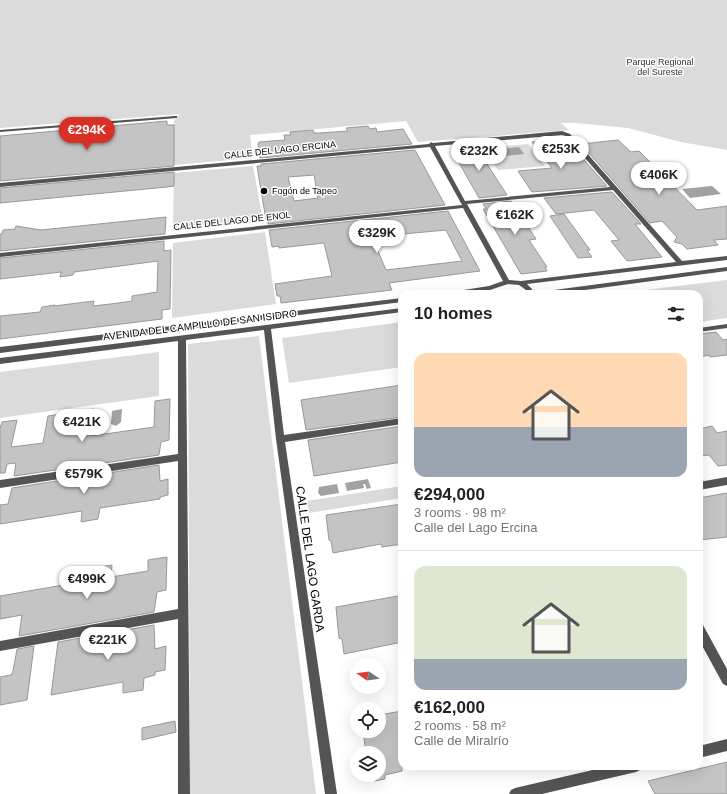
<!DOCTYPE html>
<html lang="en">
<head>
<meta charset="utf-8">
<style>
  :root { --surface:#fff; --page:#f2f2f2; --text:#202124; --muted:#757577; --line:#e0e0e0; --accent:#d93025 }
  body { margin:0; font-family:Arial,sans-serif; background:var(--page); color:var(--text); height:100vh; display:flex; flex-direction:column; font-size:15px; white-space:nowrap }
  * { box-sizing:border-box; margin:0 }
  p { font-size:13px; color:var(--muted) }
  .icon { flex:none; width:22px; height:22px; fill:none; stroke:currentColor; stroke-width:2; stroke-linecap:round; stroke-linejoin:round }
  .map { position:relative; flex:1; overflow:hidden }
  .panel { position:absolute; left:398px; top:290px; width:305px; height:480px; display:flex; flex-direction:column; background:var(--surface); border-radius:12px; box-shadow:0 4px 16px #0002 }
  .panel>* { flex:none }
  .needle { width:26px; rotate:283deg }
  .buttons { position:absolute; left:350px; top:658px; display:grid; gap:8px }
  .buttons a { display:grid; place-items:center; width:36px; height:36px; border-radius:50%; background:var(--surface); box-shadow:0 4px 16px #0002; font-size:20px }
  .price { position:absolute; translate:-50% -34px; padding:0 9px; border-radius:14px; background:#fff; color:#222; font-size:13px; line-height:26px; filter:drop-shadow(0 1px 2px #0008) }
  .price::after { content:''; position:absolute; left:50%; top:24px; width:12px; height:9px; margin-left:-6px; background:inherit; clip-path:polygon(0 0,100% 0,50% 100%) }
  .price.selected { background:var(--accent); color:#fff }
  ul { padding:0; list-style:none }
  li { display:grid; align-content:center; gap:8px; height:212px; padding:0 16px }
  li+li { border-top:1px solid var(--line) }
  li span { display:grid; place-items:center; height:124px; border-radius:12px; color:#555 }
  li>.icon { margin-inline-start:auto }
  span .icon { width:72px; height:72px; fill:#fffc; stroke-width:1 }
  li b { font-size:17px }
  h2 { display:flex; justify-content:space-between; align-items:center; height:48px; padding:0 16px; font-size:17px }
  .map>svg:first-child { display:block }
  .green { fill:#dbdbdb }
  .water { fill:#a2a2a2 }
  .building { fill:#c4c4c4; stroke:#989898; fill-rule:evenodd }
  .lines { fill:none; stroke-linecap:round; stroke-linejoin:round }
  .minor { fill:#545454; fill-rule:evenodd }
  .poi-dot { fill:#000; stroke:#fff; stroke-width:1.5 }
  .labels { text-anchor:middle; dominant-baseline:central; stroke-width:3; stroke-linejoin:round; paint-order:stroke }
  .far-park-label { font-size:9px; fill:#323232; stroke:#fff }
  .far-street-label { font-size:9px; fill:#000; stroke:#fff }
  .far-poi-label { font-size:9px; fill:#000; stroke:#fff; text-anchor:start }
  .street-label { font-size:10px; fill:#000; stroke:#fff }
  .near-street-label { font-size:12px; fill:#000; stroke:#fff }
</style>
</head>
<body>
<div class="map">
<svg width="727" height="794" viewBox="0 0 727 794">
  <rect width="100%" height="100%" fill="#fff"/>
  <g class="green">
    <polygon points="0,0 727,0 727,150 681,142 628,128 576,123 561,123 569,130 418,142 406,121 250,135 253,158 174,165 174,121 180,114 0,128"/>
    <polygon points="528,144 545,166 498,170 484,148"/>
    <polygon points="253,166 263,221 173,231 174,173"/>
    <polygon points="265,232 276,304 172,318 173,243"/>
    <polygon points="727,280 727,318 699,322 699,294 613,294"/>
    <polygon points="402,322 402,367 289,383 282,338"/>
    <polygon points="259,336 316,794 190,794 188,344"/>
    <polygon points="159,352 159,396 0,418 0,372"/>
    <polygon points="402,486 402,498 309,513 307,501"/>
  </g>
  <g class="water">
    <polygon points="519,147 524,154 496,157 491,150"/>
    <polygon points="712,186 721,194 690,198 682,189"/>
    <polygon points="122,409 121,422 116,426 111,424 112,411"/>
    <polygon points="368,479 371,488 367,489 365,484 363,484 364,488 347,491 345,483"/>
    <polygon points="337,484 339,493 321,496 318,493 319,487"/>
  </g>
  <g class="building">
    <polygon points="167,121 167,125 174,125 174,166 0,181 0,136"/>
    <polygon points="368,126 370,129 376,128 377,132 403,129 412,144 260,158 258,144 259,142 285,140 284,135 291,135 290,132 313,130 314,133 320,133 348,131 346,128"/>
    <polygon points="558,140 564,145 571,145 607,186 532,192 518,171 552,168 532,142"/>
    <polygon points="618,140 631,152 639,151 697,210 727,206 727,239 714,240 718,245 687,249 682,244 674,242 677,237 662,221 650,223 581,144"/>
    <polygon points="475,147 479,147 488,159 485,161 507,195 479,198 453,152 455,152 453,150 456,148"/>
    <path d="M415 150 445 205 268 224V220H266L257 166H261V164ZM314 175 318 198 294 201 288 177Z"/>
    <polygon points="174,172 174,186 167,187 0,203 0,188"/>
    <polygon points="612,192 641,224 635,224 662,257 627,261 611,241 619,240 594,210 556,214 544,198"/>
    <polygon points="511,201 536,239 529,240 547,267 545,267 547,271 521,274 483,209 486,209 483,204"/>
    <path d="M448 211 480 271 389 283 392 290 281 303 280 296H277L275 284 332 276 324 243 279 248V246L272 247 269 230ZM446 230 462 261 386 270 372 237Z"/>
    <polygon points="564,214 590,250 587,250 592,257 578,258 550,216"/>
    <polygon points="166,217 165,234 0,251 0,234 2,234 3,230 15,229 16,226 41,230"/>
    <polygon points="164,241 164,251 171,250 170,309 162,310 162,319 0,339 0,316 40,312 42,307 55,305 54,306 94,301 93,306 119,303 132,301 132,296 157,292 158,261 74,272 73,275 60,277 61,272 0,279 0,258"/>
    <polygon points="716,332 723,340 727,339 727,355 710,357 709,355 699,357 699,334"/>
    <polygon points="402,385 402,417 306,430 301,400"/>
    <polygon points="170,399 169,440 161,442 159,455 14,476 16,463 7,464 5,473 0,473 0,428 2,422 17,420 11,447 43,443 48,416 94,409 91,436 154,427 155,401"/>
    <polygon points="402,426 402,462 314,476 308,440"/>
    <polygon points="712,426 717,433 727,431 727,465 718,466 709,455 699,456 699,429"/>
    <polygon points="159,465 160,481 168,479 168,495 160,497 160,499 100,508 98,519 81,522 82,511 0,524 0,505 8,504 12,488"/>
    <polygon points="727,493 727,537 699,540 699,498"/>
    <polygon points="402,504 402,544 382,547 381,544 333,553 331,541 329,540 326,515"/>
    <polygon points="167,557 166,590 157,592 154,612 19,636 22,615 0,619 0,596 92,580 94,568 112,565 111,577 148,571 148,560"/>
    <polygon points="398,596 402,610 402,642 344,654 342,639 339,638 336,607"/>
    <polygon points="154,625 155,649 166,646 165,670 155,672 155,675 144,678 143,690 123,693 123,682 51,695 58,642"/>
    <polygon points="34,646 27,700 0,705 0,677 11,675 13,671 17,649"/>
    <polygon points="402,711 402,771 385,775 385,779 374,781 372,775 379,775 379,753 366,753 364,739 368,731 379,731 379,715"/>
    <polygon points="175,721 176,732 142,740 142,728"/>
    <polygon points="727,762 727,794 655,794 648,781"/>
  </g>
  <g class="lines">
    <g class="minor">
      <polygon points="175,116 177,116 177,118 0,132 0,130"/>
      <path d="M562 131 570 134 682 261 727 256V260L527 284 532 289V294H526V290L519 285 508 284 490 290 465 294H448L451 292 489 286 503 281 463 208 0 257V253L462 205 430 147 0 187V183L429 144 431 142 433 143ZM562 135 566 136 610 187 465 201 435 146ZM613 190 676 262 521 281 509 280 467 204Z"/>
      <polygon points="727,267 727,271 555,294 536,294 539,292"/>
      <polygon points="402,298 402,302 0,353 0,347"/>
      <polygon points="402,308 402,312 271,329 284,435 402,418 402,424 285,442 337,794 325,794 276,439 264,330 186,340 190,794 178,794 178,619 0,651 0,641 178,609 178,461 0,488 0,480 178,454 178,341 0,364 0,358"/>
      <polygon points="727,324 727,328 699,332 699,328"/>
      <polygon points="727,477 727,485 699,490 699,482"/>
      <polygon points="699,624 703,625 727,669 727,686 723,684 699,640"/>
      <polygon points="727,739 727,751 699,758 699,746"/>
      <polygon points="610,766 642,766 640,770 636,772 542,794 509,794 511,790 515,788"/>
    </g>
  </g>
  <circle class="poi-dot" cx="264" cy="191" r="4"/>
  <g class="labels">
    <g class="far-park-label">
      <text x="660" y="62">Parque Regional<tspan x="660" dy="10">del Sureste</tspan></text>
    </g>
    <g class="far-street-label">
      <text transform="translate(280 150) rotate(-6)">CALLE DEL LAGO ERCINA</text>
      <text transform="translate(232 221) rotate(-6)">CALLE DEL LAGO DE ENOL</text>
    </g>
    <g class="far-poi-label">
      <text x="272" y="191">Fogón de Tapeo</text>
    </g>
    <g class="street-label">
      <text transform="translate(200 325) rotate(-7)">AVENIDA DEL CAMPILLO DE SAN ISIDRO</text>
    </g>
    <g class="near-street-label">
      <text transform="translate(310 559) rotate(82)">CALLE DEL LAGO GARDA</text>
    </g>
  </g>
</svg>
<div class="buttons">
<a><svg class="needle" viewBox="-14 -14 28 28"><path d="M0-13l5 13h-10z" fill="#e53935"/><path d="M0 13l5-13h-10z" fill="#757577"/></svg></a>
<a><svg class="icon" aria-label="locate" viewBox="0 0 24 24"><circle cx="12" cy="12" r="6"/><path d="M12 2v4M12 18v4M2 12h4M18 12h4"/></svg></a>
<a><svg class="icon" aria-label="layers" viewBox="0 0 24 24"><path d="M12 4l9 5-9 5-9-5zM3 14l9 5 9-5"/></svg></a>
</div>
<b class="price selected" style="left:87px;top:151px">€294K</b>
<b class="price" style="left:561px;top:170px">€253K</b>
<b class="price" style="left:479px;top:172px">€232K</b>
<b class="price" style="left:659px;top:196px">€406K</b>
<b class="price" style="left:515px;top:236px">€162K</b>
<b class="price" style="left:377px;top:254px">€329K</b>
<b class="price" style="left:82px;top:443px">€421K</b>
<b class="price" style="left:84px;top:495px">€579K</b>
<b class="price" style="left:87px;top:600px">€499K</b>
<b class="price" style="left:108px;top:661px">€221K</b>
<section class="panel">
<h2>10 homes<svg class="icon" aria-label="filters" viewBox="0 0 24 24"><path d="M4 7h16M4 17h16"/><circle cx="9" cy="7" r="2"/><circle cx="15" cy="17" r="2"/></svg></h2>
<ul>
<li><span style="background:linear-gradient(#ffd9b3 60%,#9aa5b1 0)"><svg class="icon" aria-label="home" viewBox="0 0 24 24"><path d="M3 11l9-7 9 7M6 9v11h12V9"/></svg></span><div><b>€294,000</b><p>3 rooms · 98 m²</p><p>Calle del Lago Ercina</p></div></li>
<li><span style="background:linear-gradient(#dfe7d0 75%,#9aa5b1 0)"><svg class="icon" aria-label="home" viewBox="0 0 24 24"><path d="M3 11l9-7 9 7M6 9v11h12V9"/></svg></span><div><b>€162,000</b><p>2 rooms · 58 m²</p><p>Calle de Miralrío</p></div></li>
</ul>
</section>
</div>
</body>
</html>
